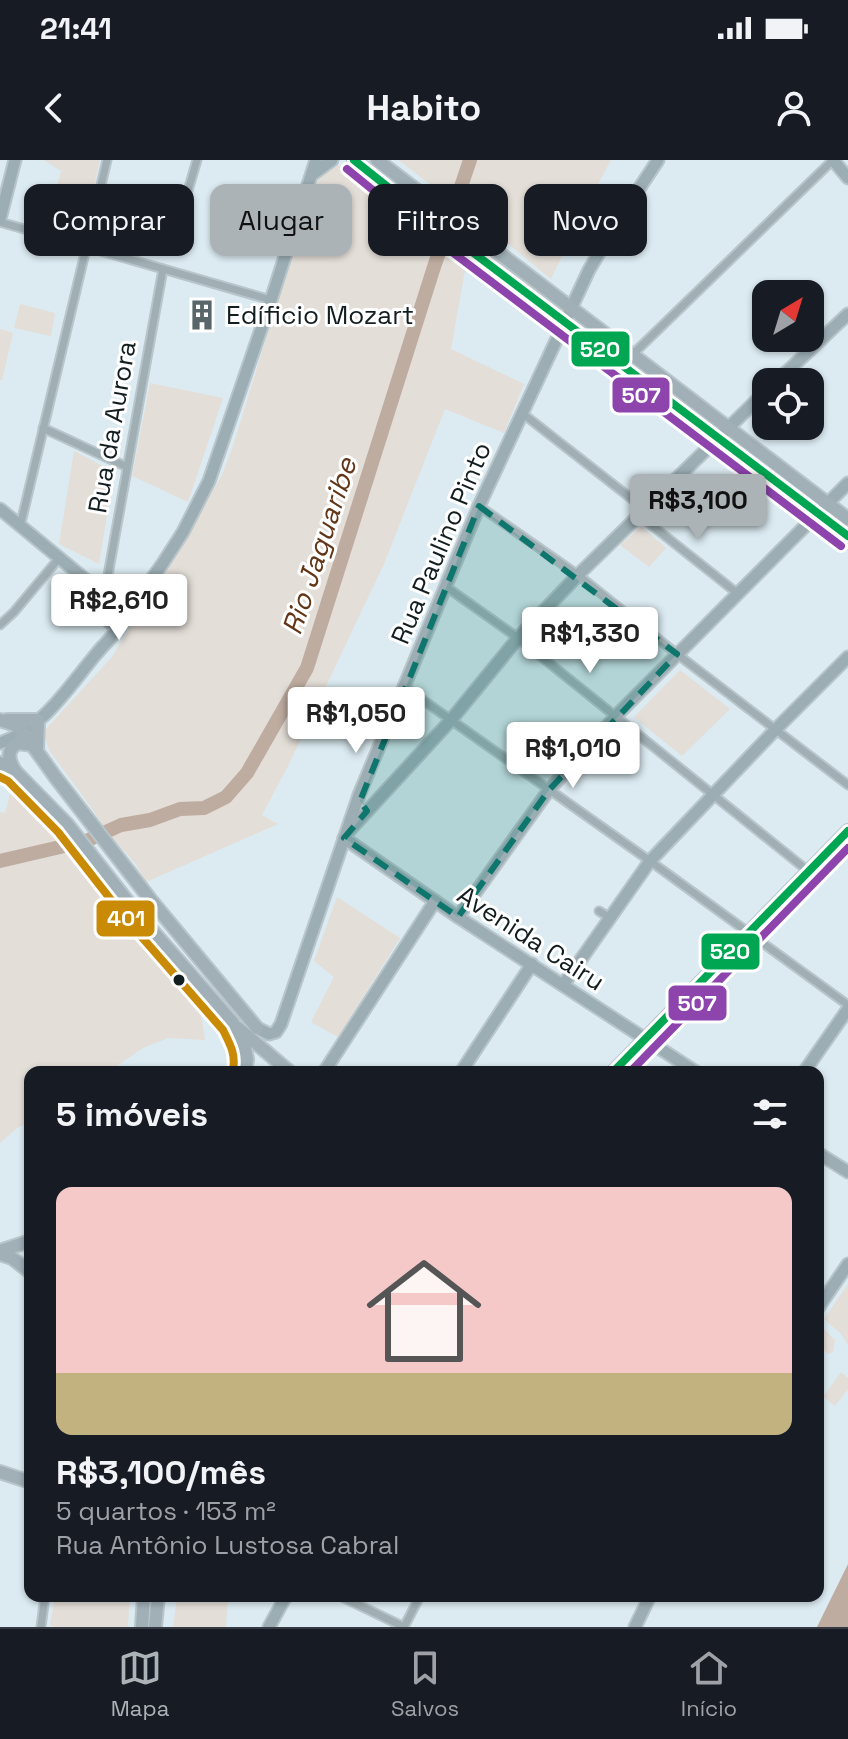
<!DOCTYPE html>
<html lang="pt">
<head>
<meta charset="utf-8">
<style>
  :root { --surface:#171b24; --page:#20242c; --text:#f1f3f6; --muted:#9ea1a6; --line:#363941; --accent:#acb3b7 }
  body { margin:0; font-family:"Space Grotesk",sans-serif; background:var(--page); color:var(--text); height:100vh; display:flex; flex-direction:column; font-size:30px; white-space:nowrap }
  * { box-sizing:border-box; margin:0 }
  p { font-size:26px; color:var(--muted) }
  .icon { flex:none; width:44px; height:44px; fill:none; stroke:currentColor; stroke-width:2; stroke-linecap:round; stroke-linejoin:round }
  .map { position:relative; flex:1; overflow:hidden }
  .sheet { position:absolute; left:24px; top:906px; width:800px; height:536px; display:flex; flex-direction:column; background:var(--surface); border-radius:16px; box-shadow:0 2px 6px #0004 }
  .sheet>* { flex:none }
  .banner { position:absolute; left:24px; top:24px; width:800px; height:72px; display:flex; gap:16px }
  .needle { width:52px; rotate:38deg }
  .fabs { position:absolute; left:752px; top:120px; display:grid; gap:16px }
  .fabs a { display:grid; place-items:center; width:72px; height:72px; border-radius:16px; background:var(--surface); box-shadow:0 2px 6px #0004; font-size:40px }
  .price { position:absolute; translate:-50% -68px; padding:0 18px; border-radius:8px; background:#fff; color:#222; font-size:26px; line-height:52px; filter:drop-shadow(0 2px 4px #0008) }
  .price::after { content:''; position:absolute; left:50%; top:48px; width:24px; height:18px; margin-left:-12px; background:inherit; clip-path:polygon(0 0,100% 0,50% 100%) }
  .price.active { background:var(--accent); color:#111 }
  ul { padding:0; list-style:none }
  li { display:grid; align-content:center; gap:16px; height:424px; padding:0 32px }
  li span { display:grid; place-items:center; height:248px; border-radius:16px; color:#555 }
  li>.icon { margin-inline-start:auto }
  span .icon { width:144px; height:144px; fill:#fffc; stroke-width:1 }
  li b { font-size:34px }
  h2 { display:flex; justify-content:space-between; align-items:center; height:96px; padding:0 32px; font-size:34px }
  .pill { padding:0 28px; border-radius:16px; background:var(--surface); box-shadow:0 2px 6px #0004; font-size:28px; line-height:72px }
  .pill.active { background:var(--accent); color:#111 }
  .status { display:flex; justify-content:space-between; align-items:center; height:56px; padding:0 40px; background:var(--surface); direction:ltr }
  .status svg { height:22px; fill:currentColor }
  header { display:flex; justify-content:space-between; align-items:center; height:104px; padding:0 32px; background:var(--surface); font-size:36px; font-weight:700 }
  .tab-bar { display:flex; justify-content:space-around; align-items:center; height:112px; border-top:2px solid var(--line); background:var(--surface); font-size:22px; color:var(--muted) }
  .tab-bar a { display:grid; justify-items:center; gap:4px }
  .tab-bar .active { color:var(--accent) }
  .map>svg:first-child { display:block }
  .green { fill:#e4ded8 }
  .water { fill:#beaca0 }
  .lines { fill:none; stroke-linecap:round; stroke-linejoin:round }
  .river { stroke:#beaca0; stroke-width:14 }
  .street-casing { stroke:#b8c5ca; stroke-width:11 }
  .secondary-casing { stroke:#b8c5ca; stroke-width:15 }
  .primary-casing { stroke:#b8c5ca; stroke-width:16 }
  .street { stroke:#a0afb4; stroke-width:7 }
  .secondary { stroke:#9caeb4; stroke-width:11 }
  .primary { stroke:#a0b0b6; stroke-width:12 }
  .bus-1-casing { stroke:#fff; stroke-width:14 }
  .bus-2-casing { stroke:#fff; stroke-width:14 }
  .bus-3-casing { stroke:#fff; stroke-width:14 }
  .bus-1 { stroke:#00a651; stroke-width:8 }
  .bus-2 { stroke:#8e44ad; stroke-width:8 }
  .bus-3 { stroke:#c98b06; stroke-width:8 }
  .marked { fill:#0f766e; fill-opacity:0.2; stroke:#0f766e; stroke-width:6; stroke-dasharray:16 10; stroke-linejoin:round }
  .bus-dot { fill:#121d20; stroke:#fff; stroke-width:3 }
  .labels { text-anchor:middle; dominant-baseline:central; stroke-width:6; stroke-linejoin:round; paint-order:stroke }
  .poi-label { font-size:26px; fill:#121d20; stroke:#fff; text-anchor:start }
  .street-label { font-size:26px; fill:#121d20; stroke:#fff }
  .water-label { font-size:28px; font-style:italic; fill:#613516; stroke:#fff }
  .line-badge { stroke:#fff; stroke-width:3 }
  .badge-label { font-size:22px; text-anchor:middle; font-weight:bold; fill:#fff }
</style>
</head>
<body>
<div class="status"><b>21:41</b><svg viewBox="0 0 49 12"><path d="M0 12V9h3v3zM5 12V6h3v6zM10 12V3h3v9zM15 12V0h3v12zM26 1h20v11H26zM47 4h2v5h-2z"/></svg></div>
<header><svg class="icon" aria-label="back" viewBox="0 0 24 24"><path d="M15 5l-7 7 7 7"/></svg>Habito<svg class="icon" aria-label="person" viewBox="0 0 24 24"><circle cx="12" cy="8" r="4"/><path d="M4 21q1-7 8-7t8 7"/></svg></header>
<div class="map">
<svg width="848" height="1467" viewBox="0 0 848 1467">
  <rect width="100%" height="100%" fill="#dbebf1"/>
  <g class="green">
    <polygon points="44,0 100,0 82,79 45,68 61,11"/>
    <polygon points="399,0 470,0 455,44"/>
    <polygon points="477,0 611,0 583,52 551,119 463,47"/>
    <polygon points="332,4 342,6 369,26 386,34 467,99 451,189 524,224 504,273 445,249 384,404 288,606 262,655 278,664 146,722 135,703 112,678 75,625 50,592 43,572 112,497 222,315 233,286 294,87 314,29 323,9"/>
    <polygon points="20,144 55,153 51,176 14,168"/>
    <polygon points="0,169 13,173 2,220 0,220"/>
    <polygon points="150,223 223,238 188,342 132,316"/>
    <polygon points="74,291 114,312 99,404 59,384"/>
    <polygon points="641,366 666,388 649,407 620,385"/>
    <polygon points="680,510 730,549 682,596 634,557"/>
    <polygon points="12,625 59,668 96,716 198,835 205,880 168,878 143,888 108,912 30,912 30,961 16,969 0,983 0,652 5,653"/>
    <polygon points="337,737 400,778 338,877 311,862 334,817 314,801"/>
    <polygon points="848,1124 848,1185 841,1174 824,1159"/>
    <polygon points="820,1165 835,1180 833,1192 829,1194 818,1186"/>
    <polygon points="841,1212 848,1218 848,1229 835,1246 823,1237"/>
    <polygon points="55,1436 130,1436 128,1467 55,1467 50,1465"/>
    <polygon points="177,1436 228,1436 226,1467 173,1467"/>
  </g>
  <g class="water">
    <polygon points="110,417 136,430 127,442 107,429"/>
    <polygon points="848,1404 848,1467 817,1467"/>
  </g>
  <g class="lines">
    <polyline class="river" points="0,701 86,681 121,665 150,660 180,649 204,648 226,637 247,613 307,508 433,110 470,0"/>
    <g class="street-casing">
      <g id="street">
        <polyline points="182,51 197,0"/>
        <polyline points="0,62 271,140"/>
        <polyline points="632,195 833,0"/>
        <polyline points="522,253 646,350"/>
        <polyline points="43,268 127,307"/>
        <polyline points="479,346 578,415 677,494 848,625"/>
        <polyline points="640,356 737,433"/>
        <polyline points="20,367 107,0"/>
        <polyline points="445,426 518,478 808,711"/>
        <polyline points="102,435 105,432 163,109"/>
        <polyline points="0,465 14,452 60,397"/>
        <polyline points="403,526 650,701 848,845"/>
        <polyline points="599,751 610,758"/>
        <polyline points="340,1436 404,1467"/>
        <polyline points="41,1467 45,1436"/>
        <polyline points="404,1467 420,1436"/>
      </g>
    </g>
    <g class="secondary-casing">
      <g id="secondary">
        <polyline points="833,0 848,18"/>
        <polyline points="313,14 332,0"/>
        <polyline points="0,59 15,0"/>
        <polyline points="776,222 848,154"/>
        <polyline points="0,349 97,429 102,435 107,452"/>
        <circle cx="115" cy="455" r="9"/>
        <polyline points="124,452 138,438 163,403 183,372 209,321 271,140 316,0"/>
        <path d="M0 583C43 569 69 526 97 493 105 483 115 476 120 463"/>
        <polyline points="349,671 451,560 518,478 578,415 766,231"/>
        <polyline points="344,678 458,757 696,912"/>
        <polyline points="458,757 549,630 616,556 848,323"/>
        <polyline points="563,825 650,701 776,569 848,497"/>
        <polyline points="257,868 269,874 276,872 281,864 359,635 479,346 589,110 619,59 658,0"/>
        <polyline points="324,912 435,741"/>
        <polyline points="461,912 532,804"/>
        <polyline points="804,912 848,849"/>
        <polyline points="818,993 848,1012"/>
        <polyline points="818,1148 848,1104"/>
        <polyline points="269,1467 286,1436"/>
        <polyline points="635,1467 650,1436"/>
      </g>
    </g>
    <g class="primary-casing">
      <g id="primary">
        <polyline points="354,0 418,51 706,267 848,376"/>
        <polyline points="377,0 848,359"/>
        <polyline points="0,560 15,565 23,572 56,618 150,739 257,868"/>
        <polyline points="7,560 38,560 37,590"/>
        <polyline points="0,603 15,611 67,664 135,751 233,863 245,888 247,899 245,912"/>
        <path d="M15 611C9 601 5 590 18 583L33 585"/>
        <polyline points="238,868 290,912"/>
        <polyline points="613,912 848,671"/>
        <polyline points="0,1091 30,1081"/>
        <polyline points="0,1094 12,1098 30,1112"/>
        <polyline points="0,1312 30,1322"/>
        <polyline points="142,1467 144,1436"/>
        <polyline points="155,1467 158,1436"/>
      </g>
    </g>
    <use href="#street" class="street"/>
    <use href="#secondary" class="secondary"/>
    <use href="#primary" class="primary"/>
    <g class="bus-1-casing">
      <g id="bus-1">
        <polyline points="354,0 418,51 848,376"/>
        <polyline points="613,912 848,671"/>
      </g>
    </g>
    <g class="bus-2-casing">
      <g id="bus-2">
        <polyline points="347,9 411,61 841,386"/>
        <polyline points="630,912 848,688"/>
      </g>
    </g>
    <g class="bus-3-casing">
      <path id="bus-3" d="M0 617 8 621 58 672 126 759 223 870C230 884 236 894 233 910"/>
    </g>
    <use href="#bus-1" class="bus-1"/>
    <use href="#bus-2" class="bus-2"/>
    <use href="#bus-3" class="bus-3"/>
  </g>
  <path class="marked" d="M479 346 677 494 549 630 458 757 344 678 367 651 360 641Z"/>
  <defs>
    <g id="building-bare" transform="scale(2.4)"><path d="M-4-6H4V6H1V3H-1V6H-4ZM-2.5-4.3h1.7v1.8h-1.7ZM.8-4.3h1.7v1.8H.8ZM-2.5-1h1.7V.8h-1.7ZM.8-1h1.7V.8H.8Z" fill="#586569" stroke="#fff" stroke-width="2.5" paint-order="stroke"/></g>
  </defs>
  <g fill-rule="evenodd">
    <use href="#building-bare" x="202" y="155"/>
  </g>
  <circle class="bus-dot" cx="179" cy="820" r="7"/>
  <g class="labels">
    <g class="poi-label">
      <text x="226" y="155">Edíficio Mozart</text>
    </g>
    <g class="street-label">
      <text transform="translate(112 267) rotate(-80)">Rua da Aurora</text>
      <text transform="translate(441 383) rotate(-67)">Rua Paulino Pinto</text>
      <text transform="translate(531 778) rotate(33)">Avenida Cairu</text>
    </g>
    <g class="water-label">
      <text transform="translate(319 386) rotate(-72)">Rio Jaguaribe</text>
    </g>
  </g>
  <g class="line-badge">
    <rect x="570" y="170" width="61" height="38" rx="8" fill="#00a651"/>
    <rect x="611" y="216" width="60" height="38" rx="8" fill="#8e44ad"/>
    <rect x="95" y="739" width="61" height="39" rx="8" fill="#c98b06"/>
    <rect x="700" y="772" width="61" height="39" rx="8" fill="#00a651"/>
    <rect x="667" y="824" width="61" height="38" rx="8" fill="#8e44ad"/>
  </g>
  <g class="badge-label">
    <text x="600" y="197">520</text>
    <text x="641" y="243">507</text>
    <text x="126" y="766">401</text>
    <text x="730" y="799">520</text>
    <text x="697" y="851">507</text>
  </g>
</svg>
<div class="fabs">
<a><svg class="needle" viewBox="-14 -14 28 28"><path d="M0-13l5 13h-10z" fill="#e53935"/><path d="M0 13l5-13h-10z" fill="#9ea1a6"/></svg></a>
<a><svg class="icon" aria-label="locate" viewBox="0 0 24 24"><circle cx="12" cy="12" r="6"/><path d="M12 2v4M12 18v4M2 12h4M18 12h4"/></svg></a>
</div>
<b class="price active" style="left:698px;top:382px">R$3,100</b>
<b class="price" style="left:119px;top:482px">R$2,610</b>
<b class="price" style="left:590px;top:515px">R$1,330</b>
<b class="price" style="left:356px;top:595px">R$1,050</b>
<b class="price" style="left:573px;top:630px">R$1,010</b>
<div class="banner">
<a class="pill">Comprar</a>
<a class="pill active">Alugar</a>
<a class="pill">Filtros</a>
<a class="pill">Novo</a>
</div>
<section class="sheet">
<h2>5 imóveis<svg class="icon" aria-label="filters" viewBox="0 0 24 24"><path d="M4 7h16M4 17h16"/><circle cx="9" cy="7" r="2"/><circle cx="15" cy="17" r="2"/></svg></h2>
<ul>
<li><span style="background:linear-gradient(#f6c9c9 75%,#c2b280 0)"><svg class="icon" aria-label="home" viewBox="0 0 24 24"><path d="M3 11l9-7 9 7M6 9v11h12V9"/></svg></span><div><b>R$3,100/mês</b><p>5 quartos · 153 m²</p><p>Rua Antônio Lustosa Cabral</p></div></li>
</ul>
</section>
</div>
<nav class="tab-bar">
<a class="active"><svg class="icon" aria-label="map" viewBox="0 0 24 24"><path d="M3 6l6-2 6 2 6-2v14l-6 2-6-2-6 2zM9 4v14M15 6v14"/></svg>Mapa</a>
<a><svg class="icon" aria-label="saved" viewBox="0 0 24 24"><path d="M7 4h10v16l-5-4-5 4z"/></svg>Salvos</a>
<a><svg class="icon" aria-label="home" viewBox="0 0 24 24"><path d="M3 11l9-7 9 7M6 9v11h12V9"/></svg>Início</a>
</nav>
</body>
</html>
